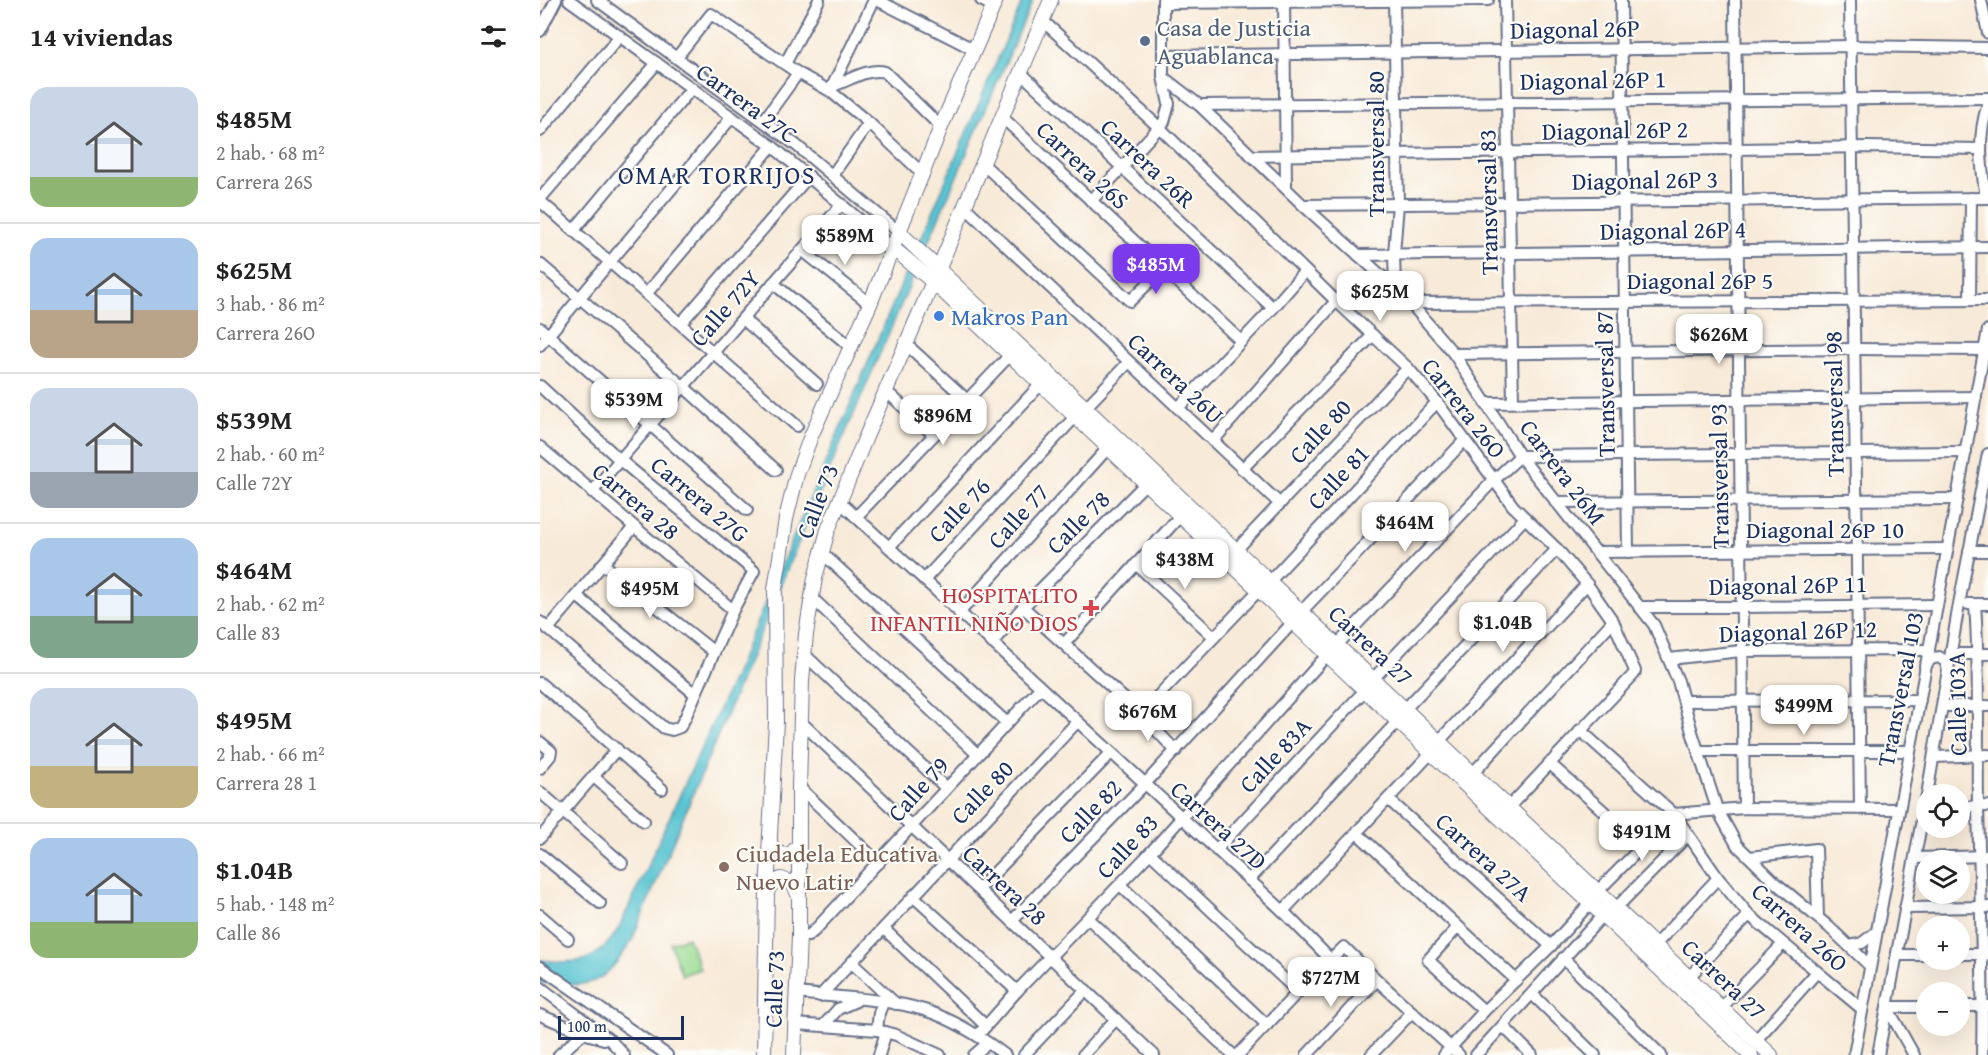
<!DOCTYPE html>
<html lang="es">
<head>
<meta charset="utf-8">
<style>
  :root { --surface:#fff; --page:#f6f6f6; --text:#222; --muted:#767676; --line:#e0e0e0; --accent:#7c3aed }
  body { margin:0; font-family:"Gentium Book Plus",serif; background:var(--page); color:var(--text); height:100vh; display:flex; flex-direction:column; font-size:22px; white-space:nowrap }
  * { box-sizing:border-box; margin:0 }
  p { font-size:20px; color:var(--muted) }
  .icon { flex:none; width:33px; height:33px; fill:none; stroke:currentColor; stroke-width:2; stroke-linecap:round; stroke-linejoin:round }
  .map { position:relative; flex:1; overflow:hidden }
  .sheet { display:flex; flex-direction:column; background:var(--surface); width:540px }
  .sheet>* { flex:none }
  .fabs { position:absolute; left:1376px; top:784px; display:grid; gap:12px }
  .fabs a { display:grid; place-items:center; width:54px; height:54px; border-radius:50%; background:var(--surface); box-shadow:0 6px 24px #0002; font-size:30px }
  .scale { position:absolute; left:18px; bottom:15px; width:126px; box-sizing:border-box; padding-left:6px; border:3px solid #1b2f5e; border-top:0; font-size:16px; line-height:21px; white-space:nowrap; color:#1b2f5e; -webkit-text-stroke:4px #fdfcf7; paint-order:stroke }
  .price { position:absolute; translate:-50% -51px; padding:0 14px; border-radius:12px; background:#fff; color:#222; font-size:20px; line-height:39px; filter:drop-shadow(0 2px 3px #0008) }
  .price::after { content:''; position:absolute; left:50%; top:36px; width:18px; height:14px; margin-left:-9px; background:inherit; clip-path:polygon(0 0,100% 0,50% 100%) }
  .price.on { background:var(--accent); color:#fff }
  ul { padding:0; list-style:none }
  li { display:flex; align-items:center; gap:18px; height:150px; padding:0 30px }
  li+li { border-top:2px solid var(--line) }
  li span { display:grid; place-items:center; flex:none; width:168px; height:120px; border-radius:18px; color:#555 }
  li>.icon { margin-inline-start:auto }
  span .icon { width:72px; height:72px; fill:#fffc; stroke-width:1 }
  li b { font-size:26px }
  h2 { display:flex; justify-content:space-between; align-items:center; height:72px; padding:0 30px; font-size:26px }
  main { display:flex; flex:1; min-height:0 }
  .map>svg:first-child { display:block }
  .green { fill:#9adb92; stroke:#5a8578; stroke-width:1.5 }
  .water { fill:#58c4d2; stroke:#3a7a98; stroke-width:1.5 }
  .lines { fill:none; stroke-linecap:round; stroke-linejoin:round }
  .minor-casing { stroke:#687089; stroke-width:14 }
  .major-casing { stroke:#687089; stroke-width:16 }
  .minor { stroke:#fff; stroke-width:10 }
  .major { stroke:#fff; stroke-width:14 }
  .service-dot { fill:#5c6f8a; stroke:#fdfcf7; stroke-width:2 }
  .shop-dot { fill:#3f7fe0; stroke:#fdfcf7; stroke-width:2 }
  .health-dot { fill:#e0444e; stroke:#fdfcf7; stroke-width:2 }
  .education-dot { fill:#8d6e63; stroke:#fdfcf7; stroke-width:2 }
  .labels { text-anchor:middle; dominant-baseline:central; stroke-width:4.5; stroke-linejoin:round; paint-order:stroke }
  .service-label { font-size:24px; fill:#4e5e75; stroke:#fdfcf7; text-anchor:start }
  .street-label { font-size:24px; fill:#1b2f5e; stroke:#fdfcf7 }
  .shop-label { font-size:24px; fill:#366cbe; stroke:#fdfcf7; text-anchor:start }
  .health-label { font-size:24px; fill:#be3a42; stroke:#fdfcf7; text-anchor:end }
  .education-label { font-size:24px; fill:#785e54; stroke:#fdfcf7; text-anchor:start }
  .neighbourhood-label { font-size:26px; letter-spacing:1.5px; fill:#1b2f5e; stroke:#fdfcf7 }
</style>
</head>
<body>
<main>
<section class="sheet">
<h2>14 viviendas<svg class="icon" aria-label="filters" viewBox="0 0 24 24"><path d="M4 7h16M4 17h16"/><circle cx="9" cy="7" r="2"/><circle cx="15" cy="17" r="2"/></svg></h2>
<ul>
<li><span style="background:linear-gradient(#c9d6e8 75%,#8fb573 0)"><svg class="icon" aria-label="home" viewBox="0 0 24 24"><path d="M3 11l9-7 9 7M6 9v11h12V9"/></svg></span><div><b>$485M</b><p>2 hab. · 68 m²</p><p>Carrera 26S</p></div></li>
<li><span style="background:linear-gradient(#a9c7e8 60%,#b9a48a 0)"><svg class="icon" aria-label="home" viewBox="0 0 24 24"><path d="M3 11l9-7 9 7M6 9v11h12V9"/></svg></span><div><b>$625M</b><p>3 hab. · 86 m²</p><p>Carrera 26O</p></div></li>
<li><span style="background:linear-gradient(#c9d6e8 70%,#9aa5b1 0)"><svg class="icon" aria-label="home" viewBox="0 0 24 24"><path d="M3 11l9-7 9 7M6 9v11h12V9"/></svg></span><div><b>$539M</b><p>2 hab. · 60 m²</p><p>Calle 72Y</p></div></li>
<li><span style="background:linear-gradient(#a9c7e8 65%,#7fa58c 0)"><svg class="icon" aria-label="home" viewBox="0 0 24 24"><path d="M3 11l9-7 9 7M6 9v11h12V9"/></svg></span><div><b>$464M</b><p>2 hab. · 62 m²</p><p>Calle 83</p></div></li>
<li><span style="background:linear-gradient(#c9d6e8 65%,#c2b280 0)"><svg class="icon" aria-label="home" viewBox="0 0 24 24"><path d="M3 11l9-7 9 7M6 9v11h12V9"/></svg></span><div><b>$495M</b><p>2 hab. · 66 m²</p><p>Carrera 28 1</p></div></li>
<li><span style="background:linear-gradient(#a9c7e8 70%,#8fb573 0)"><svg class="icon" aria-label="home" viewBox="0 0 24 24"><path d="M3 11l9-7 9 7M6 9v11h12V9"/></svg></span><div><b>$1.04B</b><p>5 hab. · 148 m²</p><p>Calle 86</p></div></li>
</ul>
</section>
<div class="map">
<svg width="1448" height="1055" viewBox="0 0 1448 1055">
  <rect width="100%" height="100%" fill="#fdfcf7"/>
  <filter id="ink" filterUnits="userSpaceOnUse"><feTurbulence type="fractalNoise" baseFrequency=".0167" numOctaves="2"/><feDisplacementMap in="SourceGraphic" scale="12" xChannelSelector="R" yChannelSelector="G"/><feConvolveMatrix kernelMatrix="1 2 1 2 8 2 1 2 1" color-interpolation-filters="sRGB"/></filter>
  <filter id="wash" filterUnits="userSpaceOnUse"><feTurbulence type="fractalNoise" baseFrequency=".008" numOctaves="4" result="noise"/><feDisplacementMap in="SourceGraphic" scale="24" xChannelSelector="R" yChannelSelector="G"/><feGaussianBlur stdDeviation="1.35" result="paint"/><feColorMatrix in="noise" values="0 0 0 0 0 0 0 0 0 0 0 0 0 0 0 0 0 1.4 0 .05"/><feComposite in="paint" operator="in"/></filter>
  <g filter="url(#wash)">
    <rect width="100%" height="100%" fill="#f8ead8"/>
    <polygon class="green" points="148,937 160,969 142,975 130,943"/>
    <path class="water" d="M483 0H493L267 522 92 940C63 986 53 988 0 983V960C40 964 56 964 79 928L191 683Z"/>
  </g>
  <g filter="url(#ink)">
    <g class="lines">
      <g class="minor-casing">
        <g id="minor">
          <polyline points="29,0 232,146 353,248"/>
          <polyline points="57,0 256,145 359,232"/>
          <polyline points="337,0 435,50"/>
          <polyline points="441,0 453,6"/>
          <polyline points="744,0 746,187"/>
          <polyline points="854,0 858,204 854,254 855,287"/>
          <polyline points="965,0 973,402"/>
          <polyline points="1081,0 1088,552"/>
          <polyline points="1195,0 1204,808"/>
          <polyline points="1310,0 1320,808"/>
          <polyline points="1441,0 1448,33"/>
          <polyline points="623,3 948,0"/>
          <polyline points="502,20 623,131 796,301 868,368 897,402 973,506 1017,549 1047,584 1073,621 1095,671 1094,674 969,807"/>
          <polyline points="0,31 16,0"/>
          <polyline points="623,56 1310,46 1448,48"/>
          <polyline points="137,57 171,14 258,73 290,91 329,123 383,174"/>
          <polyline points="245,64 279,0"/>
          <polyline points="481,73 733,308"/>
          <polyline points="623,77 659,105 763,205 866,298 914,354 980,456 1114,625 1138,681 1152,732 1177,809 1197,845 1237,884 1289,927 1329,965"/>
          <path d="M293 86C308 81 329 67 345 72L401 127"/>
          <polyline points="291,89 334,0"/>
          <polyline points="659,105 1448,98"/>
          <polyline points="462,117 701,341"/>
          <polyline points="224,120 258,73"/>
          <polyline points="0,131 80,36"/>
          <polyline points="712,156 1328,147 1440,149"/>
          <polyline points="443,164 590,301 623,269"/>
          <polyline points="293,174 329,123"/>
          <path d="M1446 198C1441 165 1437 136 1448 104"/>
          <polyline points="0,199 117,63"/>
          <polyline points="0,201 257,426"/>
          <polyline points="551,201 624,122 629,104 623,77 623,0"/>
          <polyline points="763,205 1448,198"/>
          <polyline points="425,207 740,504"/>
          <polyline points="34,230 152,88"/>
          <polyline points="262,250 330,304"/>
          <polyline points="818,255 1448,247"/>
          <polyline points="0,264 144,387 236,470"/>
          <polyline points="233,283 311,347"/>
          <polyline points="107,293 232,146"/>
          <polyline points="1430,300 1431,198"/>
          <polyline points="871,303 1448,300"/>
          <polyline points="203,319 277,384"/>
          <polyline points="141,323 269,176"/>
          <polyline points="0,328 207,510"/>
          <polyline points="366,344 427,400"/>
          <polyline points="0,345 192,117"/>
          <polyline points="914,354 1314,349 1444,350"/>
          <polyline points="0,386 80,460 214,571 193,610 145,718 140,727 132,730 124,728 0,622"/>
          <polyline points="346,391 394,435"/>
          <polyline points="945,403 1436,397"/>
          <polyline points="546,407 589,362"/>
          <polyline points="638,408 733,308 765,271"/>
          <polyline points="673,441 796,301"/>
          <polyline points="0,447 193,610"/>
          <polyline points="702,469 833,335"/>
          <polyline points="52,492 302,204"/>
          <polyline points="300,502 743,911 791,960"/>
          <polyline points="1015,502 1417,499"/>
          <polyline points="316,517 470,355"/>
          <polyline points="349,547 501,384"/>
          <polyline points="697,549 868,368"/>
          <polyline points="1429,551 1448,551"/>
          <polyline points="281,552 467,723"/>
          <polyline points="1056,552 1407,549"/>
          <polyline points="63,564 174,652"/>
          <polyline points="596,564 674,637"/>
          <polyline points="384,580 535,417"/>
          <polyline points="730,581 897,402"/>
          <polyline points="37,596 155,694"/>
          <polyline points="271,597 437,754"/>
          <polyline points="1428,604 1448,604"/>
          <path d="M1435 604C1440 672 1437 741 1438 809 1440 891 1444 973 1442 1055"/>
          <polyline points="483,607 601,714 636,751"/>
          <polyline points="1099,607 1201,607 1397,605"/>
          <polyline points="762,611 924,441"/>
          <polyline points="419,613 568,448"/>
          <polyline points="8,629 94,527"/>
          <polyline points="452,643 483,607 606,483"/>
          <polyline points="524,644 640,516"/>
          <polyline points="797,645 954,480 980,456 1426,452"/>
          <polyline points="264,654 406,788"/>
          <polyline points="1411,654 1448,654"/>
          <polyline points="1129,659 1201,651 1389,650"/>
          <polyline points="1385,666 1391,659 1399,657 1405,661 1408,670"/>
          <polyline points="833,679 985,518"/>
          <polyline points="0,683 122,789"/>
          <polyline points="1144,701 1380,700"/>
          <polyline points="1402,706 1448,706"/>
          <polyline points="865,709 1017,549"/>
          <polyline points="601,714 719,590"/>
          <polyline points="261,722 614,1055"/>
          <polyline points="1040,730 1134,814 1178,878 1209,915 1322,1009"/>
          <polyline points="899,741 1047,584"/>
          <polyline points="0,742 11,751 10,756 0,768"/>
          <polyline points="1158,751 1370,751"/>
          <polyline points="1394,757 1448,755"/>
          <polyline points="1009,763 1102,845"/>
          <polyline points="933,773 1073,621"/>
          <polyline points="54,777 104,821"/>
          <polyline points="259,787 339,863"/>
          <polyline points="0,792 82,863"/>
          <polyline points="1387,795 1419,604 1448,454"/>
          <polyline points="848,799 1011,946"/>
          <polyline points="1419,807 1448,806"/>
          <polyline points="1134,814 1204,808 1359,809"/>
          <polyline points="817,833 976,980"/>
          <polyline points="0,838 77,749"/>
          <polyline points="676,850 825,690"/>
          <polyline points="610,853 758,992"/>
          <polyline points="0,854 60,903"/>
          <polyline points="1210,857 1276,849 1278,918"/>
          <polyline points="1375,858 1448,856"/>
          <polyline points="709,880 858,721"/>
          <polyline points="580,885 727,1025"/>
          <polyline points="439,889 571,753"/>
          <polyline points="1058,891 1134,814"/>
          <polyline points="373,896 477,991"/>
          <polyline points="1076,908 1148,835"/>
          <polyline points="1365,908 1448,907"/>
          <polyline points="743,911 891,753"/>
          <polyline points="0,915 28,939"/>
          <polyline points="548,918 693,1055"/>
          <polyline points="472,921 604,785 753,622"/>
          <polyline points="918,927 888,960 944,1011"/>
          <polyline points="344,929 446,1026"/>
          <polyline points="259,936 268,936 274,931 500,688"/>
          <polyline points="1115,945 1178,878"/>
          <polyline points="1309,946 1322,943 1335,933"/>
          <polyline points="1419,954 1448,954"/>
          <polyline points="1357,955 1386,955"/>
          <polyline points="1023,958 1121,1055"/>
          <polyline points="312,963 356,1004"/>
          <polyline points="0,967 127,1055"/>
          <polyline points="1149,977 1209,915"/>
          <polyline points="0,987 71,1041 84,1055"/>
          <path d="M257 993C299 998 344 998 384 1010 413 1019 441 1037 465 1055"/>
          <polyline points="992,994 1055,1055"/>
          <polyline points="280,996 537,722"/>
          <polyline points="1419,1006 1448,1006"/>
          <polyline points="1181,1008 1243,944"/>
          <polyline points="0,1015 43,1033 64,1039"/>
          <polyline points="255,1024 337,1030 356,1035 400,1055"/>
          <polyline points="284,1025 298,1009 316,1001"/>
          <polyline points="963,1026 992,1055"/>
          <polyline points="337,1030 339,1013 343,1003"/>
          <polyline points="438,1035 477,991 610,853 787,655"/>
          <polyline points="1216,1040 1277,972"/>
          <polyline points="19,1055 43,1033"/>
          <polyline points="339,1055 346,1032"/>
          <polyline points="434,1055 448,1043"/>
          <polyline points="484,1055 546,990"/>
          <polyline points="543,1055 576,1019"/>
          <polyline points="698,1055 758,992 804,947 837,980 919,1055"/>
          <polyline points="767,1055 837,980"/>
          <polyline points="831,1055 872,1012"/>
          <polyline points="904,1055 944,1011 1011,946 1050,903"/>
          <polyline points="936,1055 1063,915"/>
          <polyline points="1314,1055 1448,330"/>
          <polyline points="1338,1055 1386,798"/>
          <polyline points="1374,1055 1347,1007 1386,1007"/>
        </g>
      </g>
      <g class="major-casing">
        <g id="major">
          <polyline points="359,232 1231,1055"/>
          <polyline points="353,248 393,282 1211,1055"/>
          <path d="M230 841C232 852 241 857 252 853L259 845"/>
          <polyline points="227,892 231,884 241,879 253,883 258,894"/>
          <polyline points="224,1055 227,892 236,722 235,589 246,519 257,474 271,436 330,304 401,127 456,0"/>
          <polyline points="254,1055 259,936 259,787 262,681 266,634 275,578 288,530 325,439 399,268 511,0"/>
        </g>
      </g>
      <use href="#minor" class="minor"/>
      <use href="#major" class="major"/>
    </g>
  </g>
  <circle class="service-dot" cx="605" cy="41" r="6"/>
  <circle class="shop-dot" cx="399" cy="316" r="6"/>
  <path class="health-dot" d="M548 599h6v6h6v6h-6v6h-6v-6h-6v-6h6z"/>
  <circle class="education-dot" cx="184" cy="867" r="6"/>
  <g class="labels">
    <g class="service-label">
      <text x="617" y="27">Casa de Justicia<tspan x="617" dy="28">Aguablanca</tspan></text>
    </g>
    <g class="street-label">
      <text transform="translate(1035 29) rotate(-1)">Diagonal 26P</text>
      <text transform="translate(1053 80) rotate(-1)">Diagonal 26P 1</text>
      <text transform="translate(207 103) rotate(36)">Carrera 27C</text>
      <text transform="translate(1075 130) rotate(-1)">Diagonal 26P 2</text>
      <text transform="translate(835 144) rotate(-90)">Transversal 80</text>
      <text transform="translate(608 163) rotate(43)">Carrera 26R</text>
      <text transform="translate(543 165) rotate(43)">Carrera 26S</text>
      <text transform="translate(1105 180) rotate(-1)">Diagonal 26P 3</text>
      <text transform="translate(948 202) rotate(-91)">Transversal 83</text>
      <text transform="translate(1133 230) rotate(-1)">Diagonal 26P 4</text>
      <text x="1160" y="280">Diagonal 26P 5</text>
      <text transform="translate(185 308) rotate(-49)">Calle 72Y</text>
      <text transform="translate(636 378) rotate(43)">Carrera 26U</text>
      <text transform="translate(1065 384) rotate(-91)">Transversal 87</text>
      <text transform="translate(1294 404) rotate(-91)">Transversal 98</text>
      <text transform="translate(924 408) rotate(52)">Carrera 26O</text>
      <text transform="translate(780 431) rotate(-47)">Calle 80</text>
      <text transform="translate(1023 472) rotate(53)">Carrera 26M</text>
      <text transform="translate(1179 476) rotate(-91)">Transversal 93</text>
      <text transform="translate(798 477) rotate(-47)">Calle 81</text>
      <text transform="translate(160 499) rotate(40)">Carrera 27G</text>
      <text transform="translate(96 501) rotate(40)">Carrera 28</text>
      <text transform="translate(277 501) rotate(-69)">Calle 73</text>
      <text transform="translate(419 510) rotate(-47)">Calle 76</text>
      <text transform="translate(478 516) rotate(-48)">Calle 77</text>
      <text transform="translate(538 522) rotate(-45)">Calle 78</text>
      <text x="1285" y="529">Diagonal 26P 10</text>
      <text transform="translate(1248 585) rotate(-1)">Diagonal 26P 11</text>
      <text transform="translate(1258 631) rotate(-2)">Diagonal 26P 12</text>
      <text transform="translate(831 645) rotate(43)">Carrera 27</text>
      <text transform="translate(1360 689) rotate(-79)">Transversal 103</text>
      <text transform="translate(1417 704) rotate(-91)">Calle 103A</text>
      <text transform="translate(735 755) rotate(-47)">Calle 83A</text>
      <text transform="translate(378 789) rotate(-48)">Calle 79</text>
      <text transform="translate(442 792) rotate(-46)">Calle 80</text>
      <text transform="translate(550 811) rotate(-46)">Calle 82</text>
      <text transform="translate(679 825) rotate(42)">Carrera 27D</text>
      <text transform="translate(587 846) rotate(-47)">Calle 83</text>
      <text transform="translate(944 857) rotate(42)">Carrera 27A</text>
      <text transform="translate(465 885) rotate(43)">Carrera 28</text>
      <text transform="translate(1260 927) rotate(42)">Carrera 26O</text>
      <text transform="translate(1184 979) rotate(43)">Carrera 27</text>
      <text transform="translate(234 989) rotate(-88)">Calle 73</text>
    </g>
    <g class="shop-label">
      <text x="411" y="316">Makros Pan</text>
    </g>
    <g class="health-label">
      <text x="538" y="594">HOSPITALITO<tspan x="538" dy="28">INFANTIL NIÑO DIOS</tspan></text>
    </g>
    <g class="education-label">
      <text x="196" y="853">Ciudadela Educativa<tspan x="196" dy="28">Nuevo Latir</tspan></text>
    </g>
    <g class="neighbourhood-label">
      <text x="177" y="174">OMAR TORRIJOS</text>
    </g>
  </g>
</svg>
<div class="fabs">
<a><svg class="icon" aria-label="locate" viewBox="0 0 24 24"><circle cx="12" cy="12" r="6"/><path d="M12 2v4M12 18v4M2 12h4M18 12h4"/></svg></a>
<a><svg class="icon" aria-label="layers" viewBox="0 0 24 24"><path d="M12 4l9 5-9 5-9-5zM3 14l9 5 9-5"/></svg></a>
<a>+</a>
<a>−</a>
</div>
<div class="scale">100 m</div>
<b class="price" style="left:305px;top:266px">$589M</b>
<b class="price on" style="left:616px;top:295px">$485M</b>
<b class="price" style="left:840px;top:322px">$625M</b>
<b class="price" style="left:1179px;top:365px">$626M</b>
<b class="price" style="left:94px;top:430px">$539M</b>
<b class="price" style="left:403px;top:446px">$896M</b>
<b class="price" style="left:865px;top:553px">$464M</b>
<b class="price" style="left:645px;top:590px">$438M</b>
<b class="price" style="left:110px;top:619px">$495M</b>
<b class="price" style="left:963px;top:653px">$1.04B</b>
<b class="price" style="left:1264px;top:736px">$499M</b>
<b class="price" style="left:608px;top:742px">$676M</b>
<b class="price" style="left:1102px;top:862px">$491M</b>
<b class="price" style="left:791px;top:1008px">$727M</b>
</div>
</main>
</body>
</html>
